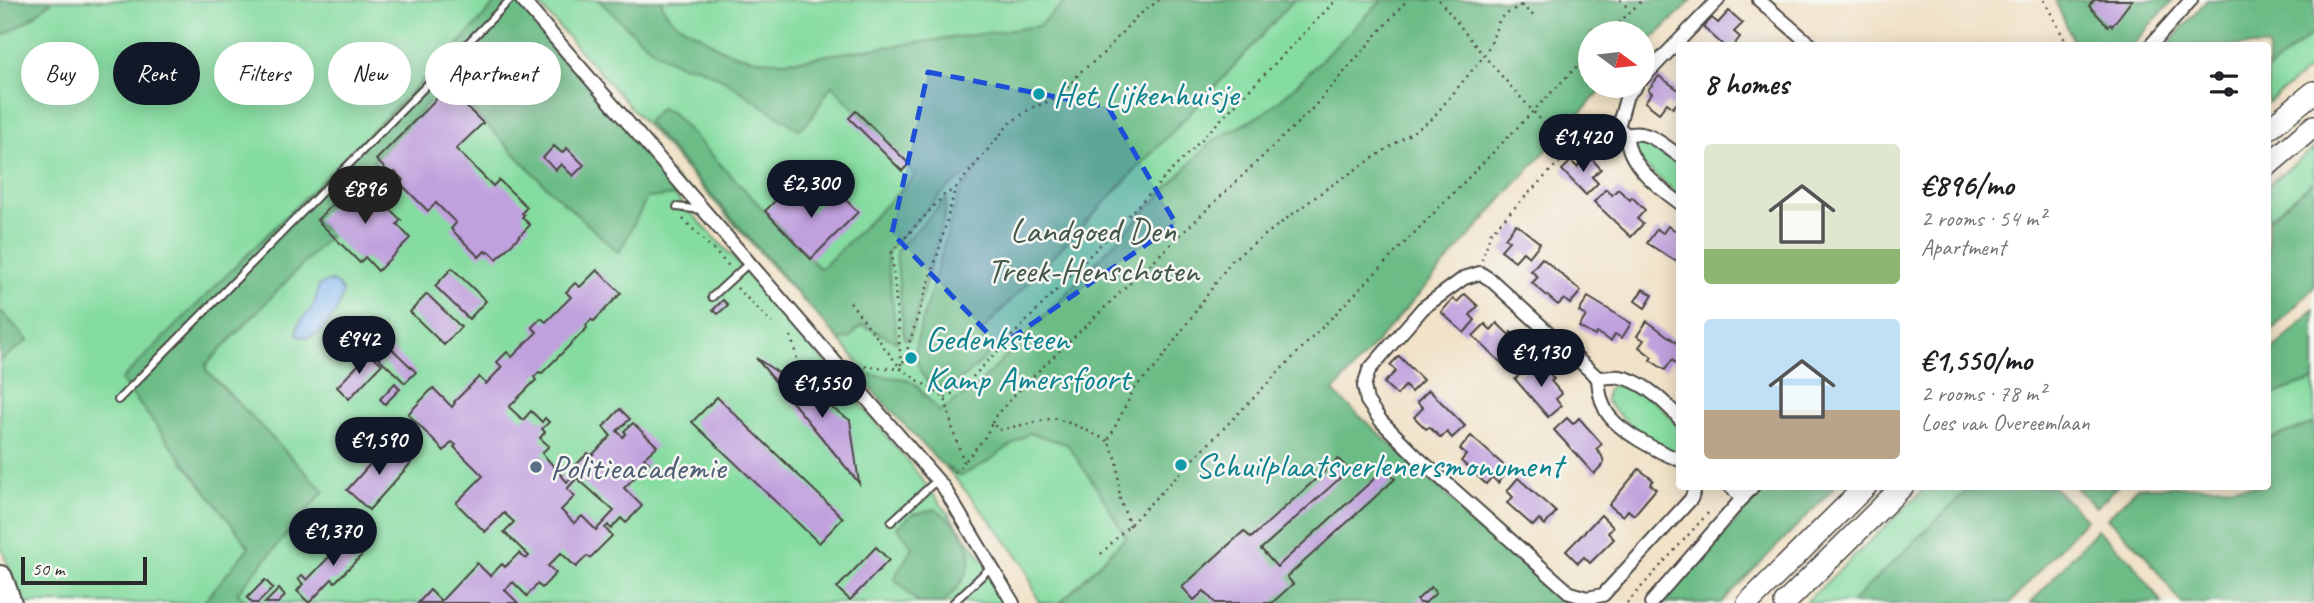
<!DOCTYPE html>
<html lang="en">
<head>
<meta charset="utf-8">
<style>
  :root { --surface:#fff; --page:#f6f6f6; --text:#202124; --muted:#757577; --accent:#111827 }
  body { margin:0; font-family:Caveat,sans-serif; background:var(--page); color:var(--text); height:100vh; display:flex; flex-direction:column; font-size:26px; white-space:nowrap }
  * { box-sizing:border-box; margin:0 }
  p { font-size:23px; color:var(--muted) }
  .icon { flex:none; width:38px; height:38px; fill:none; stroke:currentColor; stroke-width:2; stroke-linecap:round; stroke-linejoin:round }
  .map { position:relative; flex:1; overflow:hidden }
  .details { position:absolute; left:1676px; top:42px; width:595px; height:448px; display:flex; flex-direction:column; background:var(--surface); border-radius:7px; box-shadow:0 4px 18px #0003 }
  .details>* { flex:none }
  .top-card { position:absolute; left:21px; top:42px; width:665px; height:63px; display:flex; gap:14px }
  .needle { width:46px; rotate:105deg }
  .buttons { position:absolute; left:1578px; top:21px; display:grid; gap:14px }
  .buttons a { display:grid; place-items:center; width:77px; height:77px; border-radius:50%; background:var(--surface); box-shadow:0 4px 18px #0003; font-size:35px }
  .scale { position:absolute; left:21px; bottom:18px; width:126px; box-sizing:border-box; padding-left:7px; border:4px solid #2b2b2b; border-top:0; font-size:19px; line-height:24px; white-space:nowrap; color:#2b2b2b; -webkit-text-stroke:5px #f6f6f2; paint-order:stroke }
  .price { position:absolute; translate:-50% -60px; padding:0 16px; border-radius:24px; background:var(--accent); color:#fff; font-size:23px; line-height:46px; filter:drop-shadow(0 2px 4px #0008) }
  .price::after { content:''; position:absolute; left:50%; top:42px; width:21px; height:16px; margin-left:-10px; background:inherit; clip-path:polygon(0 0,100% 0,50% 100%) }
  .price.selected { background:#222; color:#fff }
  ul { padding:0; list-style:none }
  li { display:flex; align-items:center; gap:21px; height:175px; padding:0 28px }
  li span { display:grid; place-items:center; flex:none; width:196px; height:140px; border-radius:7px; color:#555 }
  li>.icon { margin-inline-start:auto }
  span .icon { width:84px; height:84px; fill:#fffc; stroke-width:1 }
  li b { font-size:30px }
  h2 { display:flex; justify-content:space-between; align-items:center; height:84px; padding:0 28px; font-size:30px }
  .tag { padding:0 24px; border-radius:32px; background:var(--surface); box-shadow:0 4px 18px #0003; font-size:24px; line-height:63px }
  .tag.selected { background:var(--accent); color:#fff }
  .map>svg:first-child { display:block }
  .green { fill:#85dca0; stroke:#588466; stroke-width:2 }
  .forest { fill:#6cbc86; stroke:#4c7458; stroke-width:2 }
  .water { fill:#83b8f1; stroke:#57728e; stroke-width:2 }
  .building { fill:#c0a0dd; fill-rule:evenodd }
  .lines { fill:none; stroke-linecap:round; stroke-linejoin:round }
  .service-casing { stroke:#494643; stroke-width:10 }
  .minor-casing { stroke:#494643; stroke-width:16 }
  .primary-casing { stroke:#494643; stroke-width:24 }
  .motorway-casing { stroke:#494643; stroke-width:28 }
  .path { stroke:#494643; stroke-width:2.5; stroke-dasharray:2 5; stroke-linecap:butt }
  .service { stroke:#fff; stroke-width:6 }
  .minor { stroke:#fff; stroke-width:12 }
  .primary { stroke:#fff; stroke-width:21 }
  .motorway { stroke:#fff; stroke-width:24 }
  .marked { fill:#1d4ed8; fill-opacity:0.2; stroke:#1d4ed8; stroke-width:5; stroke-dasharray:14 9; stroke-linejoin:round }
  .culture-dot { fill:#0f9aa8; stroke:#f6f6f2; stroke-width:2.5 }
  .service-dot { fill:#5c6f8a; stroke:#f6f6f2; stroke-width:2.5 }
  .labels { text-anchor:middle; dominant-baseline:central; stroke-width:5; stroke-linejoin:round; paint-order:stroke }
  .culture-label { font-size:35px; fill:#0d838f; stroke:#f6f6f2; text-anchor:start }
  .park-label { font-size:35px; fill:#425748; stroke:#f6f6f2 }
  .service-label { font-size:35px; fill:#4e5e75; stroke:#f6f6f2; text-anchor:start }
</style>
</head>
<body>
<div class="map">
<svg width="2314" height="603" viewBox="0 0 2314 603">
  <rect width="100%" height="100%" fill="#f6f6f2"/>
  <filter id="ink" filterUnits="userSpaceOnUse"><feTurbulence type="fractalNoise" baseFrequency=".0143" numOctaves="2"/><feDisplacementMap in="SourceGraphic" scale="14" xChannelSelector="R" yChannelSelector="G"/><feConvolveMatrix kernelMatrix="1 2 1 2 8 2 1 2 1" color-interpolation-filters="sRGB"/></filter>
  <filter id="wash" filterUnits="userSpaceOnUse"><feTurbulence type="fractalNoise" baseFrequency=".00686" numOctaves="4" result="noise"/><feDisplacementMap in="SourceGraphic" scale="28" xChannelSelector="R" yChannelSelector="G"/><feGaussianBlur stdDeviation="1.57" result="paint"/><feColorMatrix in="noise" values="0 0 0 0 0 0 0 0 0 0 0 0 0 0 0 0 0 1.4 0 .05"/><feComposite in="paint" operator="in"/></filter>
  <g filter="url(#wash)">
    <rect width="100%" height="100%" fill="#f1e2c8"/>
    <g class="green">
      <polygon points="0,0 513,0 635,153 730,254 832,370 911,465 1000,582 994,588 1006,603 24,603 0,545"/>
      <polygon points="535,0 1682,0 1643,33 1591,33 1591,86 1093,603 1039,603 1025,566 996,527 806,300 804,302"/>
      <polygon points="2314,32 2314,65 2268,103 2268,70"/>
      <polygon points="1636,138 1640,138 1680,164 1680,196 1642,164 1631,142"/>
      <polygon points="2314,148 2314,181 2268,220 2268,185"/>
      <polygon points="2314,380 2314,423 2268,439 2268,398 2284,390"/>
      <path d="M1615 382C1641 387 1663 407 1680 427V454C1645 439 1631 429 1606 401L1607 391Z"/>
      <polygon points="1927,487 1971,487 1851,603 1805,603"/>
    </g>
    <g class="forest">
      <polygon points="0,0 53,0 29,20 4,35 0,31"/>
      <polygon points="498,0 516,0 689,194 647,198 619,253 551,191 447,84 373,160 380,169 368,183 357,175 314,219 330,236 206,365 206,370 324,491 237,593 248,603 203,603 249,547 121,380 461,42"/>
      <path d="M598 0H661C665 21 686 28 703 37 710 40 715 46 721 49 756 64 791 64 827 55L1038 26 1068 0H1294L1215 87 979 334 993 350C977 364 947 405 926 380 917 369 915 356 916 343L956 202 962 188 983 163 945 190 889 250 887 257 897 342 862 325 849 338 839 340 647 122 660 108 670 111 818 267H823L916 175 832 85C821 98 813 125 798 129L724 80 697 67 680 65 662 56 643 42Z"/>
      <polygon points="1382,0 1692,0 1643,48 1643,33 1591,33 1591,86 1605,86 1503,198 1333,392 1567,603 1060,603 1126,537 1100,493 1067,444 1029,433 987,462 961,476 940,463 856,373 906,379 915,384 939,411 971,391 988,375 1211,142 1264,113 1289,92"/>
      <polygon points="2055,0 2173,0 2131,46 2075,45"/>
      <polygon points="2207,0 2314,0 2314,32 2268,70 2268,46 2167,45"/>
      <polygon points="2314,181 2314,287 2268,334 2268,220"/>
      <polygon points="947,198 944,218 910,338 904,339 896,251"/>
      <polygon points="2314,309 2314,380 2284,390 2268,398 2268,355"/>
      <polygon points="0,310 28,340 0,361"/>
      <polygon points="2314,423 2314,603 2181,603 2143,552 2107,518 2138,487 2268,486 2268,439"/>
      <polygon points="1767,487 1835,487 1721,603 1661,603"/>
      <polygon points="1971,487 2053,487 2086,519 2010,603 1851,603"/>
      <polygon points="2075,487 2117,487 2096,507"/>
      <path d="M936 509C979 540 982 566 943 603H918L894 578 913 547 897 527 913 514Z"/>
      <polygon points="2097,529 2132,562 2162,603 2031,603"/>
    </g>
    <path class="water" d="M330 281 338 285 343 292C339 311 320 346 297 335 296 321 304 319 311 309 316 303 317 293 319 285Z"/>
    <g id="blocks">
      <g class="building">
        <polygon points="2094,0 2132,0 2112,26 2110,24 2108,26 2089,6"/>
        <polygon points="1729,11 1743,23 1734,32 1740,37 1733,46 1724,46 1703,27 1712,18 1718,23"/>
        <polygon points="1659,76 1680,91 1680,99 1673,108 1667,103 1659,113 1645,102 1652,93 1648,90"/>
        <polygon points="447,88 483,123 456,149 493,186 499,180 527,207 522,213 524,215 522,217 530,225 497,259 489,251 487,253 485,251 479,257 451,229 456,223 436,203 428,211 400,183 403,180 395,172 392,175 376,160"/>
        <polygon points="856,111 909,164 902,171 849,118"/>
        <polygon points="554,146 562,153 567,148 584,165 573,176 561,164 556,170 543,158"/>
        <polygon points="1589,156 1601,169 1592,177 1598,183 1586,195 1562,170 1571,161 1577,167"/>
        <polygon points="358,178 401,220 397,224 410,238 378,271 365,257 360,263 317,220"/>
        <polygon points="788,188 811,212 835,189 858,212 811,259 765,211"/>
        <polygon points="1606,189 1612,195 1618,189 1630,200 1632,197 1645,210 1637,219 1643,224 1631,237 1594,202"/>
        <polygon points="1516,224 1540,243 1529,257 1523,252 1515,261 1501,250 1509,241 1505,238"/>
        <polygon points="1668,226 1680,233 1680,264 1647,243 1657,229 1663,233"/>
        <polygon points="1542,258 1581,291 1570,304 1564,299 1558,305 1532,283 1538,277 1531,271"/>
        <polygon points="452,268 486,301 469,319 435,286"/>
        <path d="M597 270 621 293 594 321 591 320 586 325 587 328 542 373 539 372 534 377 536 380 509 407 523 420 531 411 542 422 545 418 549 422 542 429 545 432 540 438 549 446 542 453 567 482 577 471 573 468 588 453 591 456 611 436 603 427 620 409 630 419 617 431 623 437 626 433 624 431 633 423 657 446 644 458 649 463 624 488 642 506 626 523 621 518 611 529 608 525 605 528 612 536 590 558 587 556 576 567 561 553 548 566 556 573 542 588 537 584 527 596 513 582 505 590 518 603H418L430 590 441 601 477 563 490 576 502 564 505 567 519 553 526 559 529 556 504 532 514 522 504 513 485 532 456 503 483 476 454 447 456 445 452 442 444 451 408 414 433 388 452 407 455 403 454 402 479 377 486 384 502 367 497 362 507 352 512 357 537 332 532 327 541 318 546 322 571 297 566 292 575 283 580 287ZM577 478 614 511 596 530 582 516 574 523 561 510 575 496 567 489Z"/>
        <polygon points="1643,289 1653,295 1645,308 1635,301"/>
        <polygon points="427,294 461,327 444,345 410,312"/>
        <polygon points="1465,294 1478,306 1470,315 1475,320 1464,333 1441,312 1453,299 1457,302"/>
        <polygon points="1588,297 1631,323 1622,338 1615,334 1611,341 1597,333 1595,336 1579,327 1586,316 1579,312"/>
        <polygon points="723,300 728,305 718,314 713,310"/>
        <polygon points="1647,321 1680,345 1678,365 1672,360 1665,370 1650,360 1652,357 1639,347 1644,340 1637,336"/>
        <polygon points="1497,323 1509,335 1511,332 1524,344 1516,353 1522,359 1510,371 1473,336 1485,324 1491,330"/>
        <polygon points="386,343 416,372 405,383 375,354"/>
        <polygon points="368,352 382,364 349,399 337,387 364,359 363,357"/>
        <polygon points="1399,356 1423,380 1411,392 1405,386 1397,395 1384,383 1396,371 1390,365"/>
        <polygon points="756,358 850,420 859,483"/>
        <polygon points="1543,366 1554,379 1551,381 1562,394 1556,399 1561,406 1548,417 1515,379 1528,367 1533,374"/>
        <polygon points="395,383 400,389 385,404 380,399"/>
        <polygon points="1429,390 1465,426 1452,438 1447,432 1441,438 1429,427 1426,429 1414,417 1423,408 1417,402"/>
        <polygon points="717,397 843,518 819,543 692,422"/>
        <polygon points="1567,418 1573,424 1579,418 1602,444 1596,449 1602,456 1604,463 1594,474 1554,430"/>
        <polygon points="1471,436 1509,470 1498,483 1492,477 1486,484 1461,461 1466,455 1460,449"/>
        <polygon points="389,443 411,463 369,510 347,490"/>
        <polygon points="1338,459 1349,470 1261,549 1277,567 1385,469 1395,479 1287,577 1293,584 1272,603 1215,603 1204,591 1194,600 1182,587 1244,531 1251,538"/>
        <polygon points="1639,469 1653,480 1650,484 1656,489 1634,515 1628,510 1623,516 1609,505"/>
        <polygon points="1518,478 1556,512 1545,525 1539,519 1533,526 1507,503 1513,497 1507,491"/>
        <polygon points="1601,515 1613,527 1608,533 1614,539 1590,563 1584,557 1578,563 1566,551"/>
        <polygon points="352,533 368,549 335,582 332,579 309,603 297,591 303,584 298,579 302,575 307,580"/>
        <polygon points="876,547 889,560 850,600 837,588"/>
        <polygon points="265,580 273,588 258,603 252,603 247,598"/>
        <polygon points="1431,587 1436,593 1425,603 1419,603 1417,600"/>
        <polygon points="279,589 285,596 278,603 265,603"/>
      </g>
    </g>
  </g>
  <g filter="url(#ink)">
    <use href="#blocks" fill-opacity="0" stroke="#494643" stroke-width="2"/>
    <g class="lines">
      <g class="service-casing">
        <g id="service">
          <polyline points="677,207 702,210"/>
          <polyline points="712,297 749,263"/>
          <polyline points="118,400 510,0"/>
          <polyline points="891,522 937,480"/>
          <polyline points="953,603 991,567"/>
        </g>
      </g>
      <g class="minor-casing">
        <g id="minor">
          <polyline points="522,0 944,488 1013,603"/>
          <polyline points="1759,0 1812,46"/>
          <polyline points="2150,46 2191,0"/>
          <polyline points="1643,78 1718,0"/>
          <path d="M1636 86 1627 95 1618 127 1627 135C1626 163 1659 188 1680 203"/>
          <path d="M1627 135C1647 128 1664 146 1680 156"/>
          <polyline points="1598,378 1491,280 1480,273 1464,278 1423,308 1369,370 1364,386 1367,401 1381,421 1417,457 1570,593 1587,598 1603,595 1691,499 1696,486"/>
          <path d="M1680 419C1665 402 1643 381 1620 377 1614 376 1605 378 1598 378 1599 390 1600 400 1606 411 1617 431 1659 452 1680 460"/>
          <polyline points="1729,486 1743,498"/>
          <polyline points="1651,603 1753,486"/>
        </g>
      </g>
      <g class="primary-casing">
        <g id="primary">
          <polyline points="2268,129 2314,92"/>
          <polyline points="2268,165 2314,126"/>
          <polyline points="1748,603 1866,486"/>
          <polyline points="1785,603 1903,486"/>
        </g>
      </g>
      <g class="motorway-casing">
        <polyline id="motorway" points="0,578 9,603"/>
      </g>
      <g class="path">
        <path d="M1439 0 1484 56 1554 135C1572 124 1575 124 1595 136"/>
        <polyline points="1620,0 1630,10"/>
        <polyline points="2044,0 2068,46"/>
        <polyline points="1521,5 1536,18"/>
        <polyline points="1609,33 1642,0"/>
        <polyline points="683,219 729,266"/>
        <polyline points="1482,260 1491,232 1557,164 1595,136 1605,132"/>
        <polyline points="737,288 772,323"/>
        <polyline points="850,302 901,369"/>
        <polyline points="791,336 798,363"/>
        <polyline points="901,365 892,252 944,195 955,189"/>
        <polyline points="858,366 901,369 945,398 954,434 964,462 952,477"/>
        <polyline points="901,369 940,247 955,189 1010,123 1031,108 1061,97 1080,72 1100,57 1135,18 1159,0"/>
        <polyline points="806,392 798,363 816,364"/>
        <polyline points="945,398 963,387 1336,0"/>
        <polyline points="992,423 996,415 1027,382 1311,110 1407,0"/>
        <polyline points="966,460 985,437 992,423 999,430 1054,418 1078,426 1108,441"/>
        <polyline points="1130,526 1120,500 1117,460 1108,441 1135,387 1156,367 1232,260 1326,189 1431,120 1484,56 1491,43 1500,18 1521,5 1522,0"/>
        <polyline points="1101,554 1591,52"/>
        <polyline points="1627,603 1709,512"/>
      </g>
      <use href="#service" class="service"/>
      <use href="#minor" class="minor"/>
      <use href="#primary" class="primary"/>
      <use href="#motorway" class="motorway"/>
    </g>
  </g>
  <path class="marked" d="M928 72 1108 107 1176 224 1000 346 892 233Z"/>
  <g class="culture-dot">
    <circle cx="1039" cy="94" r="7"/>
    <circle cx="911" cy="358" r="7"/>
    <circle cx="1181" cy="465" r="7"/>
  </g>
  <circle class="service-dot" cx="536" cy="467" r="7"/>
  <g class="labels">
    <g class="culture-label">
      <text x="1053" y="94">Het Lijkenhuisje</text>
      <text x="925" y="338">Gedenksteen<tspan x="925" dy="40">Kamp Amersfoort</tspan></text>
      <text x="1195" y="465">Schuilplaatsverlenersmonument</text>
    </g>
    <g class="park-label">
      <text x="1093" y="230">Landgoed Den<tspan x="1093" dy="40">Treek-Henschoten</tspan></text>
    </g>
    <g class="service-label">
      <text x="550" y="467">Politieacademie</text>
    </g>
  </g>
</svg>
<div class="buttons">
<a><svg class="needle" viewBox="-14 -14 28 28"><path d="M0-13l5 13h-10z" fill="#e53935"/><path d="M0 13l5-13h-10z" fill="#757577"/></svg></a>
</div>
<div class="scale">50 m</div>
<b class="price" style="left:1583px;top:174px">€1,420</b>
<b class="price" style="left:811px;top:220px">€2,300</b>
<b class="price selected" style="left:365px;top:226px">€896</b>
<b class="price" style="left:359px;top:376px">€942</b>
<b class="price" style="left:1541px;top:389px">€1,130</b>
<b class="price" style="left:822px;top:420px">€1,550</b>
<b class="price" style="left:379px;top:477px">€1,590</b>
<b class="price" style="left:333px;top:568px">€1,370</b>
<div class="top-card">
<a class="tag">Buy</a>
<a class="tag selected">Rent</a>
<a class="tag">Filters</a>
<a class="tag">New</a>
<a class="tag">Apartment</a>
</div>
<section class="details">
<h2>8 homes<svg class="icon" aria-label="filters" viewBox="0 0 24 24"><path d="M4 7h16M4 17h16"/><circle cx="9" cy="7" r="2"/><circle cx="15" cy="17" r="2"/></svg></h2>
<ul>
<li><span style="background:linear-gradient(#dfe7d0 75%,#8fb573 0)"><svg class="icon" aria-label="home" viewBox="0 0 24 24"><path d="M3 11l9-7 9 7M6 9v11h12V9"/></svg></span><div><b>€896/mo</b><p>2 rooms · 54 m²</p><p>Apartment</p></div></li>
<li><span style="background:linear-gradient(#bfe0f5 65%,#b9a48a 0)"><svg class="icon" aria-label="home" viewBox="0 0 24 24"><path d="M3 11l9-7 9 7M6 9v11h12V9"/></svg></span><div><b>€1,550/mo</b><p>2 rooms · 78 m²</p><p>Loes van Overeemlaan</p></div></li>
</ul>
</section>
</div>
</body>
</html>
